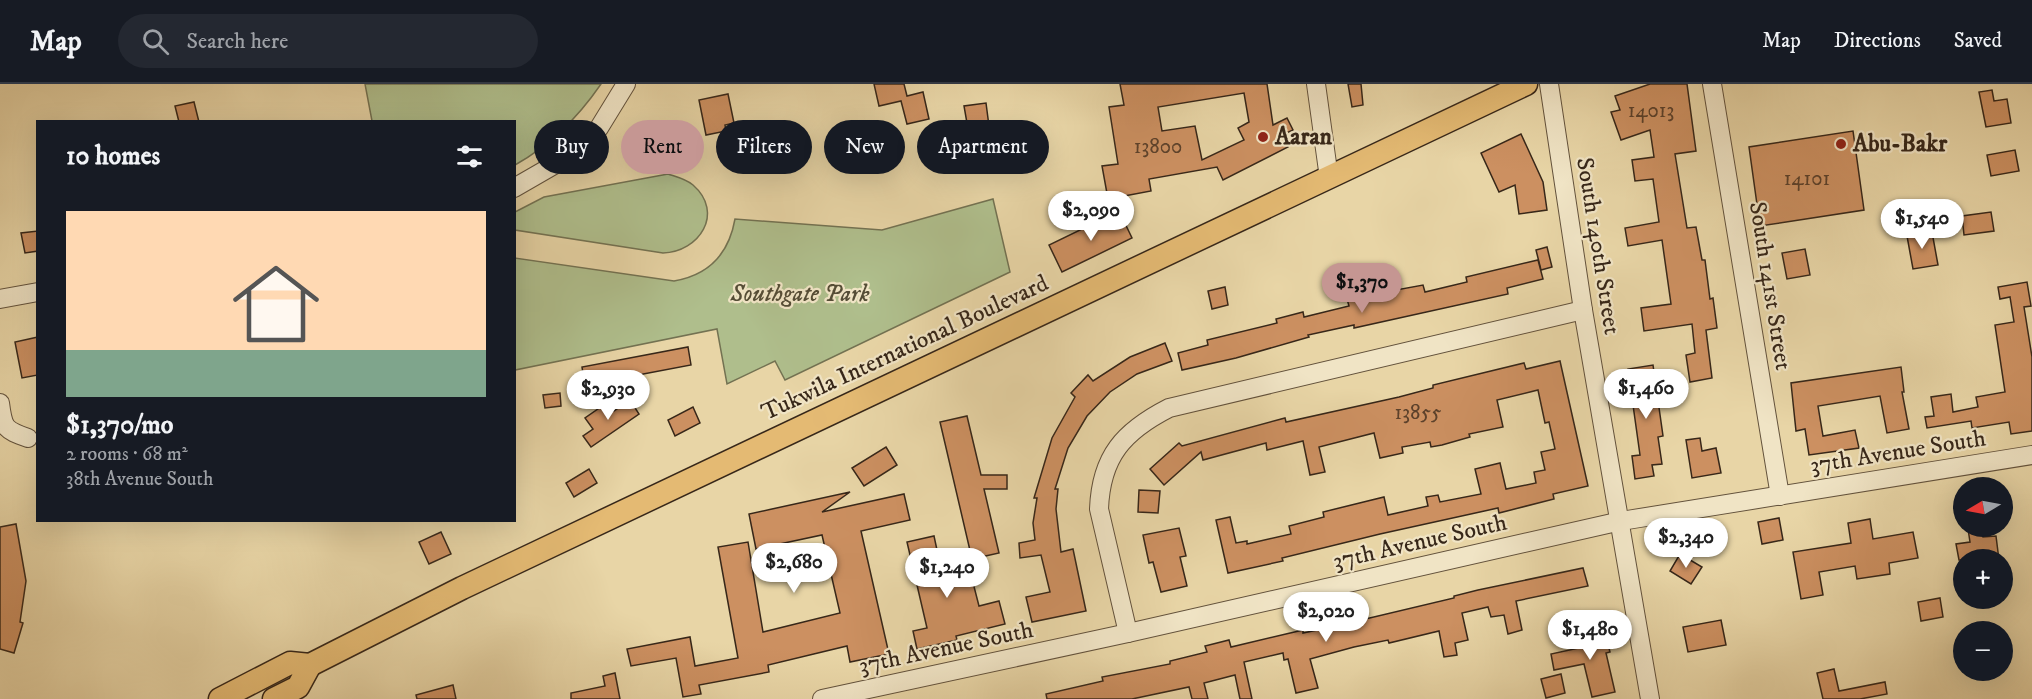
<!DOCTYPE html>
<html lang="en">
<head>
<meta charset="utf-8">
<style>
  :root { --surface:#171b24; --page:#242831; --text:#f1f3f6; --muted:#9ea1a6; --line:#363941; --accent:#c59692 }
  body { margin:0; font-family:"IM FELL DW Pica",serif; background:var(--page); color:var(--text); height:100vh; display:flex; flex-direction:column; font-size:22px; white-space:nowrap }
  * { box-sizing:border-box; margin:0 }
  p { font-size:20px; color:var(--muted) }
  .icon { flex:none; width:33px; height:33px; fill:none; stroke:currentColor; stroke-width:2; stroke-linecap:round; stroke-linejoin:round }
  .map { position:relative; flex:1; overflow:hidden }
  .sheet { position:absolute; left:36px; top:36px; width:480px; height:402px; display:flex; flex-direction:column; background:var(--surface); border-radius:0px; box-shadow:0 6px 24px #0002 }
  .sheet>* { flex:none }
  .top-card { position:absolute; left:534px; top:36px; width:570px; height:54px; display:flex; gap:12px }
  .needle { width:39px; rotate:260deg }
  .controls { position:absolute; left:1953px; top:393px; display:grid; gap:12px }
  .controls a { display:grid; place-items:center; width:60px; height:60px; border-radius:50%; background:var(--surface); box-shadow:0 6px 24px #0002; font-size:30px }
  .price { position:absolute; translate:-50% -51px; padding:0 14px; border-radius:21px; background:#fff; color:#222; font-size:20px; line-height:39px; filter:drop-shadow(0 2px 3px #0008) }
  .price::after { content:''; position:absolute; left:50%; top:36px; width:18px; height:14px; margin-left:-9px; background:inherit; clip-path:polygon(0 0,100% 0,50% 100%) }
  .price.active { background:var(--accent); color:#111 }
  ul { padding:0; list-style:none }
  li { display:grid; align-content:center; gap:12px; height:318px; padding:0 30px }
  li+li { border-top:2px solid var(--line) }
  li span { display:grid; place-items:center; height:186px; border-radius:0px; color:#555 }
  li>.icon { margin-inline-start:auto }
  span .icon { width:108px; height:108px; fill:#fffc; stroke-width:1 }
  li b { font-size:26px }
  h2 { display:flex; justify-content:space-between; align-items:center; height:72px; padding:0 30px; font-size:26px }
  .chip { padding:0 21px; border-radius:27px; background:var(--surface); box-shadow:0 6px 24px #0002; font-size:21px; line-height:54px }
  .chip.active { background:var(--accent); color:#111 }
  header { display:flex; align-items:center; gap:36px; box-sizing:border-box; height:84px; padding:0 30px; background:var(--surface); border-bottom:2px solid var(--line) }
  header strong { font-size:28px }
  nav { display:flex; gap:33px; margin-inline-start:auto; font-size:21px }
  .search { width:420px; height:54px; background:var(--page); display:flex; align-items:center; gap:15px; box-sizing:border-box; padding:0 21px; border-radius:33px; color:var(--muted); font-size:22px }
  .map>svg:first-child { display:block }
  .green { fill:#afbe8c; stroke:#737252; stroke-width:1.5 }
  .building { fill:#cc9061; stroke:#372719; stroke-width:1.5; fill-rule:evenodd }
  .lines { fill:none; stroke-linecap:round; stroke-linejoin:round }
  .minor-casing { stroke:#63523c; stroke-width:20 }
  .major-casing { stroke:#372719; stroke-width:25 }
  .minor { stroke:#f0e4c5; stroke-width:18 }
  .major { stroke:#e4ba73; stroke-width:22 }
  .poi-dot { fill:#8f2418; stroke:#f0e4c5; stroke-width:2 }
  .labels { text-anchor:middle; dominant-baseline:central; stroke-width:4.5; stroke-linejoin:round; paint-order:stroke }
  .number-label { font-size:21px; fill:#5c412b }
  .poi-label { font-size:24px; font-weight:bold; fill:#372719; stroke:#f0e4c5; text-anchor:start }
  .street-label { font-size:24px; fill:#372719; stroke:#f0e4c5 }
  .park-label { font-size:24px; font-style:italic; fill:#554d36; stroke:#f0e4c5 }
</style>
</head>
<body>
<header>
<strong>Map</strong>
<div class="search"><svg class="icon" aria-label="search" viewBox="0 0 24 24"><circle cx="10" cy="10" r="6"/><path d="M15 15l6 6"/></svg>Search here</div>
<nav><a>Map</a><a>Directions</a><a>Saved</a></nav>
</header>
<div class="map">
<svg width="2032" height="615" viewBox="0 0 2032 615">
  <rect width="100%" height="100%" fill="#e8d5a6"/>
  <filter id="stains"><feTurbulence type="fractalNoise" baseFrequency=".00333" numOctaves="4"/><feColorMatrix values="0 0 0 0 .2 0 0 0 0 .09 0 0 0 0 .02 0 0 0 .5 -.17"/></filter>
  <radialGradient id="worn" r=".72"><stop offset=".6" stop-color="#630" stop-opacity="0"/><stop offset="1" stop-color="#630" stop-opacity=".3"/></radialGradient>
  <g class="green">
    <path d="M365 0H601C579 32 549 62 515 81L514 38 372 37Z"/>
    <path d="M668 90C677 93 686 95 693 101 725 129 699 168 663 169L515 146V128L544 113Z"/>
    <path d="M993 115 1010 188 785 296 775 277 727 300 717 245 515 286V174L674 197C709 191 729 169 735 135L882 146Z"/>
  </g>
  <g class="building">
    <polygon points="874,0 904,0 907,12 923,8 929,35 907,40 901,17 879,22"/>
    <path d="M1120 0H1267L1273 41 1287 34 1293 46 1282 51 1288 63 1223 96 1217 83 1149 95 1151 107 1108 115 1102 82 1118 80 1109 23 1124 21ZM1244 9 1249 38 1238 44 1244 56 1202 76 1195 42 1162 47 1158 23Z"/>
    <polygon points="1348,0 1361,0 1363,21 1352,23"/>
    <polygon points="1650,0 1687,0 1696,67 1675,70 1687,144 1696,143 1702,176 1705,176 1710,215 1713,214 1717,244 1706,246 1712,294 1690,298 1686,271 1695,269 1692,240 1644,247 1641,224 1671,220 1662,156 1628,162 1625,144 1659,138 1653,95 1635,97 1632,76 1654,73 1650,46 1621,56 1611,28 1620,26 1615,12"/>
    <polygon points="1992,6 1994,17 2007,15 2011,39 1986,43 1979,8"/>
    <polygon points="728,10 734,39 725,41 726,47 706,51 699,16"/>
    <polygon points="194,18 199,38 179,38 175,22"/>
    <polygon points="986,19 989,42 968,45 964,22"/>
    <polygon points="1853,47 1864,126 1760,142 1749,63"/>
    <polygon points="1521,50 1543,98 1547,126 1519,130 1515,101 1499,108 1481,69"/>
    <polygon points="2015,66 2019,87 1991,92 1987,71"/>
    <polygon points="1119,127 1132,154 1062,188 1049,161"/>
    <polygon points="1991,128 1994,147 1964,151 1962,132"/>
    <polygon points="38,147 38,167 25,169 21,149"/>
    <polygon points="1932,148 1938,181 1913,185 1907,152"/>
    <polygon points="1547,163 1552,183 1541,186 1536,166"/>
    <polygon points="1805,165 1810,191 1787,195 1782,169"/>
    <polygon points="1538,176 1543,195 1507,204 1508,210 1354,244 1354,241 1308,251 1309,253 1236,274 1182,286 1178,269 1208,261 1207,256 1277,239 1276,235 1303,228 1304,233 1349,222 1347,215 1378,205 1390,202 1391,207 1423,201 1425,208 1467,198 1466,193"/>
    <polygon points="2027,198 2031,222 2024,223 2032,273 2032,347 2011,350 2009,338 1972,344 1971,337 1927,344 1925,333 1934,332 1931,313 1951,310 1953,328 1978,323 1976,313 2005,308 1995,241 2014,238 2010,213 2000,215 1998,203"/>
    <polygon points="1225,203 1228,221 1212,225 1208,207"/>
    <polygon points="38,253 38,291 22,294 15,258"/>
    <polygon points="1165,259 1172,277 1137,290 1110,308 1087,332 1068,364 1055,405 1058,405 1056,425 1061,468 1073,465 1086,527 1032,538 1026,513 1050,508 1041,471 1020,474 1019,459 1035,456 1033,439 1037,414 1034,414 1052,354 1075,313 1071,309 1088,291 1093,297 1130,273"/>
    <polygon points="688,263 691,281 585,301 582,283"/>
    <polygon points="1560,277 1588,402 1553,410 1554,415 1499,429 1498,424 1380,450 1282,474 1283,477 1228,489 1216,436 1230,433 1236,459 1247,457 1247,460 1291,450 1289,442 1324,433 1323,428 1384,413 1388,431 1428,422 1426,413 1438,411 1440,418 1481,410 1475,385 1500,379 1506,405 1536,399 1534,388 1545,386 1541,368 1555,365 1549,338 1545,339 1538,306 1497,316 1503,343 1469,350 1470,353 1442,361 1431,363 1430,358 1402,363 1403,369 1380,374 1374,349 1319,363 1325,388 1310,391 1303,357 1267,366 1266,359 1203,376 1201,368 1164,401 1150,385 1179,359 1182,362 1285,334 1286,338 1399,313 1433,304 1433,301 1524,279 1526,285"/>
    <polygon points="1653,281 1663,352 1658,353 1662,380 1652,381 1654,392 1635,395 1632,372 1640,371 1628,285"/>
    <polygon points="1901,283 1904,308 1902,308 1909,345 1887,349 1880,312 1818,322 1823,352 1855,346 1859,364 1809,371 1805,345 1796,347 1791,299"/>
    <polygon points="560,309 561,322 545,324 543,311"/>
    <polygon points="630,316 639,330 591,363 583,352 593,345 585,334 608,318 614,327"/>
    <polygon points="693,323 700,339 675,352 668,336"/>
    <polygon points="967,332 981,391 1007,391 1007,405 984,405 999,469 972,475 940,338"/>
    <polygon points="1700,354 1702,367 1716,364 1721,389 1692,394 1686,356"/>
    <polygon points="886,363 897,381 864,402 852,384"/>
    <polygon points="589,385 597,399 574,413 566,399"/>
    <polygon points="1139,406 1160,407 1158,429 1138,428"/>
    <polygon points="850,408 822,428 904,410 910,436 861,447 889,570 850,578 847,562 768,581 769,588 699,601 701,610 683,613 676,574 631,582 627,565 690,553 695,582 738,574 718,463 748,458 763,548 840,529 822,451 756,465 749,430"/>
    <polygon points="1779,434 1783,456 1762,460 1758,438"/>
    <polygon points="1870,435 1873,455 1913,448 1918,474 1889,479 1890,490 1857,495 1855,482 1819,488 1823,511 1801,515 1793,468 1851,459 1848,439"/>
    <polygon points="16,440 26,497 20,538 23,539 14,569 0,565 0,443"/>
    <polygon points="1981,443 1983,453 1996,452 1999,476 1959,476 1956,460 1970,458 1968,445"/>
    <polygon points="1179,444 1186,472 1180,473 1187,502 1161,508 1153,478 1149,479 1143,451"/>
    <polygon points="441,448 451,470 429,480 419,458"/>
    <polygon points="934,452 943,494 970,487 979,522 999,517 1005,540 956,552 957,556 917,565 913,547 927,544 907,458"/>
    <polygon points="1680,470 1702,483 1691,500 1670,487"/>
    <polygon points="1583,484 1588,502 1516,517 1522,546 1508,550 1504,531 1491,533 1488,523 1462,529 1468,556 1455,559 1457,571 1444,573 1439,547 1389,559 1388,556 1354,563 1310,575 1318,604 1296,609 1288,575 1284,576 1283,569 1244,578 1252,615 1240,615 1235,591 1204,599 1208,615 1192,615 1189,603 1132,615 1047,615 1046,610 1103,597 1102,593 1170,580 1170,577 1207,568 1205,562 1229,556 1231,563 1303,546 1303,549 1336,542 1454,514 1454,512 1478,506"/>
    <polygon points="1940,514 1943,533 1921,537 1918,518"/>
    <polygon points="1721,536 1726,561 1688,568 1683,543"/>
    <polygon points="1604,545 1610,568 1606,569 1615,608 1592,613 1584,580 1554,586 1551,570 1579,564 1576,551"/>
    <polygon points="1834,585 1839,607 1885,598 1887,610 1860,615 1823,615 1817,589"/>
    <polygon points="615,589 620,615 571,615 571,609 605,602 603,592"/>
    <polygon points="1561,590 1565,609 1546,614 1541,595"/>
    <polygon points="453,601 456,615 417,615 416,611"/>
  </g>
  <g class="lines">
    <g class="minor-casing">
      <g id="minor">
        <polyline points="1316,0 1329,94"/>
        <polyline points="1549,0 1583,226 1650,615"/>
        <polyline points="1712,0 1780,412"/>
        <polyline points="514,104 573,70 599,44 626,0"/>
        <polyline points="0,215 38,208"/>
        <path d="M0 319C3 343 4 346 28 354"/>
        <path d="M1128 549 1099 425C1101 372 1124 347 1169 324L1583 226"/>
        <polyline points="822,615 1128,549 1621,437 2032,371"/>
      </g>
    </g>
    <g class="major-casing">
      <g id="major">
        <polyline points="220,615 290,579 310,581 462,504 1526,0"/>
        <polyline points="274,615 298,603 310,581"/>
      </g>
    </g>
    <use href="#minor" class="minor"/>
    <use href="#major" class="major"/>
  </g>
  <g class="poi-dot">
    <circle cx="1263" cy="53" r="6"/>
    <circle cx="1841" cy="60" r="6"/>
  </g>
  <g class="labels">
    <g class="number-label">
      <text x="1651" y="27">14013</text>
      <text x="1158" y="63">13800</text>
      <text x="1807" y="95">14101</text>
      <text x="1418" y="329">13855</text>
    </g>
    <g class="poi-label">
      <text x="1275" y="53">Aaran</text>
      <text x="1853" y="60">Abu-Bakr</text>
    </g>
    <g class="street-label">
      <text transform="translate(1598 162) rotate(81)">South 140th Street</text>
      <text transform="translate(1770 202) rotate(81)">South 141st Street</text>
      <text transform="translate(905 264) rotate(-25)">Tukwila International Boulevard</text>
      <text transform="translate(1898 368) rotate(-9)">37th Avenue South</text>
      <text transform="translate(1420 458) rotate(-13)">37th Avenue South</text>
      <text transform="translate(946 564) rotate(-12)">37th Avenue South</text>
    </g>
    <g class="park-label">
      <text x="800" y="210">Southgate Park</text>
    </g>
  </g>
  <rect width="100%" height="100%" filter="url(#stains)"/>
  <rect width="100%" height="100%" fill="url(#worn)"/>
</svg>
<div class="controls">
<a><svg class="needle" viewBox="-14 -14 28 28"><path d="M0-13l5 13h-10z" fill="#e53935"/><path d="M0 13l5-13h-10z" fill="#9ea1a6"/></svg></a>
<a>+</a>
<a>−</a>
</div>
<b class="price" style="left:1091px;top:158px">$2,090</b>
<b class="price" style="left:1922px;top:166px">$1,540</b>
<b class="price active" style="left:1362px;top:230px">$1,370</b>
<b class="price" style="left:1646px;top:336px">$1,460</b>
<b class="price" style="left:608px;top:337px">$2,930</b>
<b class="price" style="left:1686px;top:485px">$2,340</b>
<b class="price" style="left:794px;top:510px">$2,680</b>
<b class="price" style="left:947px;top:515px">$1,240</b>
<b class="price" style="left:1326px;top:559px">$2,020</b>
<b class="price" style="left:1590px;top:577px">$1,480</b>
<div class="top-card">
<a class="chip">Buy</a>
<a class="chip active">Rent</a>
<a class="chip">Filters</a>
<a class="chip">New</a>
<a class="chip">Apartment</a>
</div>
<section class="sheet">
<h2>10 homes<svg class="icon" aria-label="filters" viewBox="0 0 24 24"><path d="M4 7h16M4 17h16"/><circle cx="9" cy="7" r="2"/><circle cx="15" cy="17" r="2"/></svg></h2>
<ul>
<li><span style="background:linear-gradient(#ffd9b3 75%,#7fa58c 0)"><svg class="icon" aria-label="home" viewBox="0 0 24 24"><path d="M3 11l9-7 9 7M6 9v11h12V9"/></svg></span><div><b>$1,370/mo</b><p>2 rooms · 68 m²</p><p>38th Avenue South</p></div></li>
</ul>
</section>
</div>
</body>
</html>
